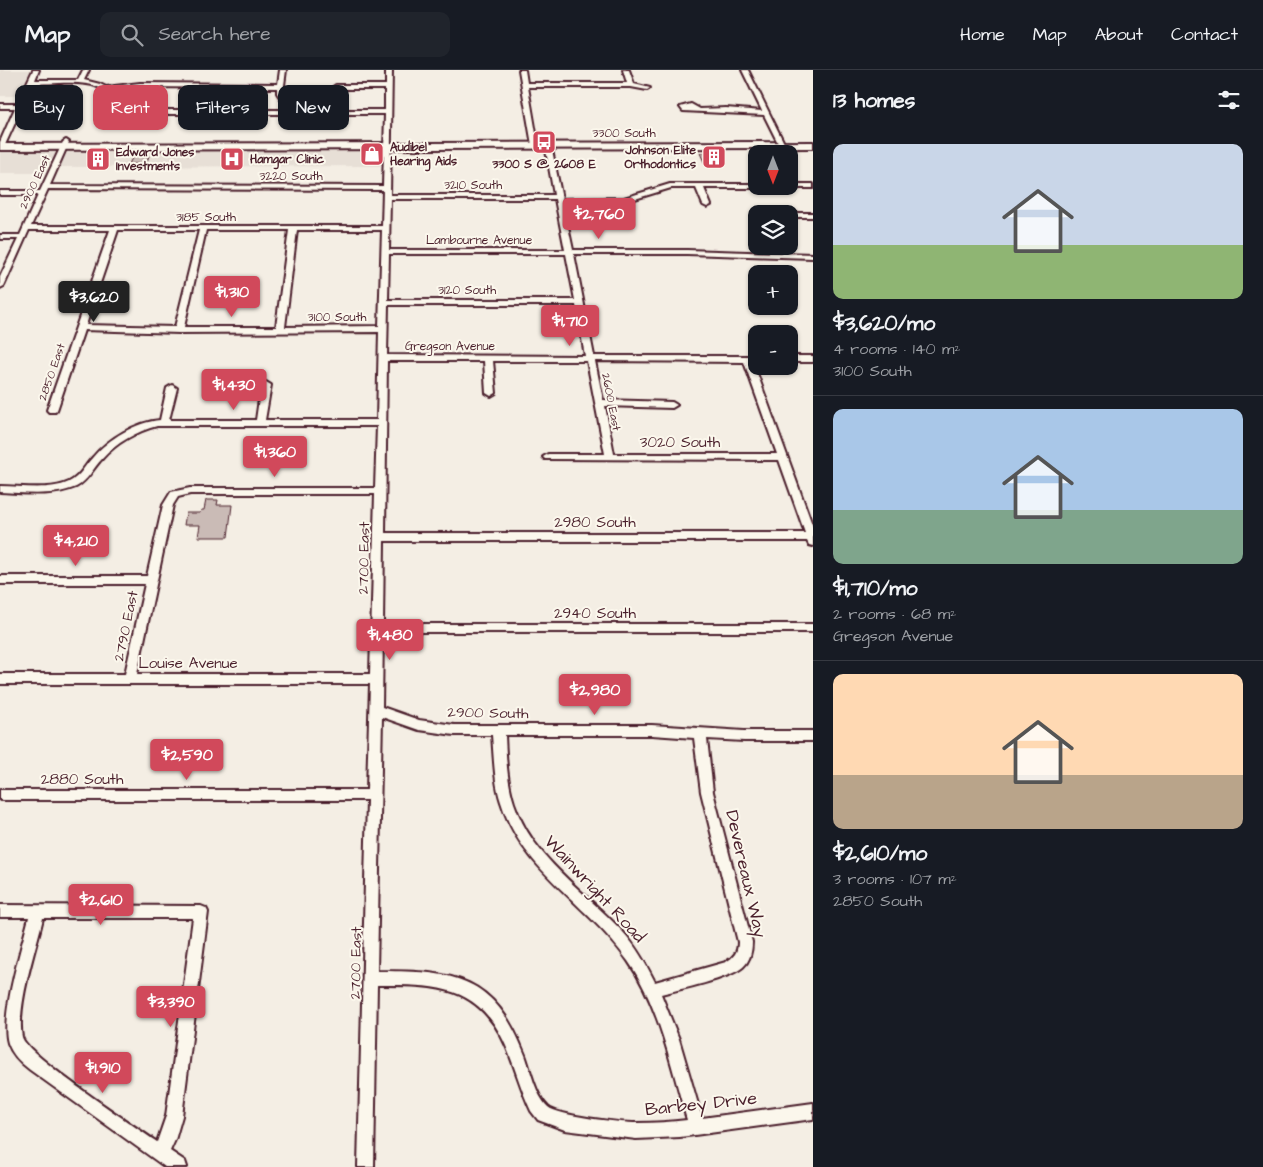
<!DOCTYPE html>
<html lang="en">
<head>
<meta charset="utf-8">
<style>
  :root { --surface:#171b24; --page:#20242c; --text:#f1f3f6; --muted:#9ea1a6; --line:#363941; --accent:#d1495b }
  body { margin:0; font-family:"Architects Daughter",sans-serif; background:var(--page); color:var(--text); height:100vh; display:flex; flex-direction:column; font-size:19px; white-space:nowrap }
  * { box-sizing:border-box; margin:0 }
  p { font-size:16px; color:var(--muted) }
  .icon { flex:none; width:28px; height:28px; fill:none; stroke:currentColor; stroke-width:2; stroke-linecap:round; stroke-linejoin:round }
  .map { position:relative; flex:1; overflow:hidden }
  .details { display:flex; flex-direction:column; background:var(--surface); width:450px }
  .details>* { flex:none }
  .guide { position:absolute; left:15px; top:15px; width:475px; height:45px; display:flex; gap:10px }
  .needle { width:32px; rotate:180deg }
  .buttons { position:absolute; left:748px; top:75px; display:grid; gap:10px }
  .buttons a { display:grid; place-items:center; width:50px; height:50px; border-radius:10px; background:var(--surface); box-shadow:0 1px 4px #0004; font-size:25px }
  .price { position:absolute; translate:-50% -42px; padding:0 11px; border-radius:5px; background:var(--accent); color:#fff; font-size:16px; line-height:32px; filter:drop-shadow(0 1px 2px #0008) }
  .price::after { content:''; position:absolute; left:50%; top:30px; width:15px; height:11px; margin-left:-8px; background:inherit; clip-path:polygon(0 0,100% 0,50% 100%) }
  .price.on { background:#222; color:#fff }
  ul { padding:0; list-style:none }
  li { display:grid; align-content:center; gap:10px; height:265px; padding:0 20px }
  li+li { border-top:1px solid var(--line) }
  li span { display:grid; place-items:center; height:155px; border-radius:10px; color:#555 }
  li>.icon { margin-inline-start:auto }
  span .icon { width:90px; height:90px; fill:#fffc; stroke-width:1 }
  li b { font-size:21px }
  h2 { display:flex; justify-content:space-between; align-items:center; height:60px; padding:0 20px; font-size:21px }
  .chip { padding:0 18px; border-radius:10px; background:var(--surface); box-shadow:0 1px 4px #0004; font-size:18px; line-height:45px }
  .chip.on { background:var(--accent); color:#fff }
  header { display:flex; align-items:center; gap:30px; box-sizing:border-box; height:70px; padding:0 25px; background:var(--surface); border-bottom:1px solid var(--line) }
  header strong { font-size:24px }
  nav { display:flex; gap:28px; margin-inline-start:auto; font-size:18px }
  .search { width:350px; height:45px; background:var(--page); display:flex; align-items:center; gap:12px; box-sizing:border-box; padding:0 18px; border-radius:10px; color:var(--muted); font-size:19px }
  main { display:flex; flex:1; min-height:0 }
  .map>svg:first-child { display:block }
  .built { fill:#e7dfd6 }
  .building { fill:#cabbb6; stroke:#4a1f2b }
  .lines { fill:none; stroke-linecap:round; stroke-linejoin:round }
  .minor-casing { stroke:#4a1f2b; stroke-width:4 }
  .major-casing { stroke:#4a1f2b; stroke-width:4 }
  .minor { fill:#fbf7ec; fill-rule:evenodd }
  .major { fill:#fbf7ec; fill-rule:evenodd }
  .labels { text-anchor:middle; dominant-baseline:central; stroke-width:4; stroke-linejoin:round; paint-order:stroke }
  .far-street-label { font-size:12px; fill:#4a1f2b; stroke:#fbf7ec }
  .far-poi-label { font-size:12px; font-weight:bold; fill:#4a1f2b; stroke:#fbf7ec; text-anchor:start }
  .street-label { font-size:15px; fill:#4a1f2b; stroke:#fbf7ec }
  .near-street-label { font-size:18px; fill:#4a1f2b; stroke:#fbf7ec }
</style>
</head>
<body>
<header>
<strong>Map</strong>
<div class="search"><svg class="icon" aria-label="search" viewBox="0 0 24 24"><circle cx="10" cy="10" r="6"/><path d="M15 15l6 6"/></svg>Search here</div>
<nav><a>Home</a><a>Map</a><a>About</a><a>Contact</a></nav>
</header>
<main>
<div class="map">
<svg width="813" height="1097" viewBox="0 0 813 1097">
  <rect width="100%" height="100%" fill="#f4eee4"/>
  <filter id="ink" filterUnits="userSpaceOnUse"><feTurbulence type="fractalNoise" baseFrequency=".02" numOctaves="2"/><feDisplacementMap in="SourceGraphic" scale="10" xChannelSelector="R" yChannelSelector="G"/><feConvolveMatrix kernelMatrix="1 2 1 2 8 2 1 2 1" color-interpolation-filters="sRGB"/></filter>
  <g filter="url(#ink)">
    <g class="built">
      <polygon points="0,0 33,0 21,26 0,26"/>
      <polygon points="0,80 381,80 380,96 52,97 48,103 0,103"/>
    </g>
    <g class="building">
      <polygon points="45,27 70,28 63,41 59,41 55,50 34,50"/>
      <polygon points="700,83 713,83 717,92 704,92"/>
      <polygon points="133,86 149,86 146,94 129,94"/>
      <polygon points="206,430 218,430 217,435 232,435 228,467 198,467 200,455 184,455 186,443 200,443 201,440 204,440"/>
    </g>
    <g class="lines">
      <g class="minor-casing">
        <g id="minor">
          <path d="M33 0H39L35 10H78L83 0H89L84 10 100 14 106 17 140 13 278 14 280 0H286L283 23 295 40H385V19H336L333 17 336 15H386V0H392L390 125H554L545 75 548 73 551 75 562 129 624 128 670 114H756V116H759L756 118H704L711 135 707 137 703 135 696 118H671L625 132 563 133 573 180H687L813 184V188L687 184H574L594 286H756V292H753L813 457V476L809 475 807 471H384L383 554H813V562H383L382 637 419 650 454 655H652L744 661H813V671H744L707 669 713 722 752 872C752 881 750 891 743 897 729 909 681 919 661 924L679 969 702 1048 813 1033V1049L680 1067 636 1069 565 1060 538 1050 531 1041C521 1020 515 997 506 976 479 914 436 915 377 915L374 1097H358L367 730H0V720H367L370 614H0V604H125L145 514H0V506H147L163 435 171 422 190 418H375L377 356H157C137 361 116 373 102 389 93 398 88 411 76 417 52 427 25 423 0 422V416C22 416 49 421 69 412 80 407 85 395 93 387 108 369 136 352 160 350L167 318 172 315 177 318 169 350H256L261 315 266 312 271 315 265 350H377L379 262 179 263 84 260 57 340 55 342H49L47 340 110 160H29L4 216 0 218V207L18 169H0V165H20L38 125H0V121H40L63 72 66 70 69 72 50 115 383 116 385 44H128L114 39C109 33 106 23 101 19 88 9 50 14 33 14L4 77 0 79V72L15 38H0V34H17ZM140 17 277 18V23L288 40H129L118 37 109 20ZM48 119 383 120 382 156H31ZM390 129H555L565 180H389ZM118 160H199L175 257 86 255ZM206 160H289L276 257H184ZM297 160H382L379 256 285 257ZM389 184H566L575 230H388ZM388 235H576L585 286 387 285ZM387 291H484L486 323 491 326 496 323 493 291H587L605 384H548L543 387 545 389 779 390 805 463H385ZM595 291 744 292 777 384H614L605 336 672 338 677 335 672 332 603 330ZM190 424H375L370 604H137L173 435 178 427ZM382 647 419 660 454 665H492C494 688 494 711 501 732 522 801 589 834 628 891 660 937 671 997 687 1050 671 1052 654 1053 637 1053 622 1053 558 1046 548 1037 535 1024 531 1001 525 985 494 906 456 901 377 901ZM505 665H652L694 668 701 722 738 872C738 882 734 887 726 892L655 912C646 894 636 876 622 861 584 820 532 788 514 733 507 711 506 688 505 665Z"/>
          <polygon points="519,0 525,0 527,13 627,13 623,0 629,0 634,14 650,18 647,20 631,17 528,17 538,75 535,77 532,75"/>
          <polygon points="742,0 748,0 785,75 784,76 779,75 764,45 683,41 680,37 691,34 700,39 726,38 762,41"/>
          <polygon points="789,114 813,114 813,118 786,118 786,116 789,116"/>
          <rect x="794" y="143" width="19" height="4"/>
          <rect x="789" y="286" width="24" height="6"/>
          <path d="M0 835 201 836 206 838 208 842 182 1046 175 1070 170 1081 185 1091 187 1097H165L30 1000C21 993 12 985 8 973 0 945 22 877 29 847H0ZM43 848H193L166 1046 157 1072C135 1056 26 985 22 967 16 936 36 879 43 848Z"/>
        </g>
      </g>
      <g class="major-casing">
        <polygon id="major" points="813,72 813,78 0,80 0,74"/>
      </g>
      <use href="#minor" class="minor"/>
      <use href="#major" class="major"/>
    </g>
  </g>
  <defs>
    <g id="bus-square" transform="scale(1.25)"><rect x="-9" y="-9" width="18" height="18" rx="4" fill="#d1495b" stroke="#fbf7ec"/><path d="M-5-6H5V4H4V6H2V4H-2V6H-4V4H-5ZM-3.5-4V0h7V-4ZM-3.5 1.2v1.5H-2V1.2ZM2 1.2v1.5H3.5V1.2Z" fill="#fff"/></g>
    <g id="shop-square" transform="scale(1.25)"><rect x="-9" y="-9" width="18" height="18" rx="4" fill="#d1495b" stroke="#fbf7ec"/><path d="M-5-2.5h2.3a2.7 3.5 0 0 1 5.4 0H5L5.5 6h-11ZM-1.5-2.5h3a1.5 2.3 0 0 0-3 0Z" fill="#fff"/></g>
    <g id="building-square" transform="scale(1.25)"><rect x="-9" y="-9" width="18" height="18" rx="4" fill="#d1495b" stroke="#fbf7ec"/><path d="M-4-6H4V6H1V3H-1V6H-4ZM-2.5-4.3h1.7v1.8h-1.7ZM.8-4.3h1.7v1.8H.8ZM-2.5-1h1.7V.8h-1.7ZM.8-1h1.7V.8H.8Z" fill="#fff"/></g>
    <g id="hospital-square" transform="scale(1.25)"><rect x="-9" y="-9" width="18" height="18" rx="4" fill="#d1495b" stroke="#fbf7ec"/><path d="M-5-5h3v3.5h4V-5h3V5h-3V1.5h-4V5h-3Z" fill="#fff"/></g>
  </defs>
  <g fill-rule="evenodd">
    <use href="#bus-square" x="544" y="72"/>
    <use href="#shop-square" x="372" y="84"/>
    <use href="#building-square" x="714" y="87"/>
    <use href="#building-square" x="98" y="89"/>
    <use href="#hospital-square" x="232" y="89"/>
  </g>
  <g class="labels">
    <g class="far-street-label">
      <text x="624" y="63">3300 South</text>
      <text x="291" y="106">3220 South</text>
      <text transform="translate(35 112) rotate(-65)">2900 East</text>
      <text x="473" y="115">3210 South</text>
      <text x="206" y="147">3185 South</text>
      <text x="479" y="170">Lambourne Avenue</text>
      <text x="467" y="220">3120 South</text>
      <text x="337" y="247">3100 South</text>
      <text x="450" y="276">Gregson Avenue</text>
      <text transform="translate(52 302) rotate(-71)">2850 East</text>
      <text transform="translate(611 332) rotate(79)">2600 East</text>
    </g>
    <g class="far-poi-label">
      <text x="390" y="77">Audibel<tspan x="390" dy="14">Hearing Aids</tspan></text>
      <text x="696" y="80" text-anchor="end">Johnson Elite<tspan x="696" dy="14">Orthodontics</tspan></text>
      <text x="116" y="82">Edward Jones<tspan x="116" dy="14">Investments</tspan></text>
      <text x="250" y="89">Hamgar Clinic</text>
      <text x="544" y="94" text-anchor="middle">3300 S @ 2608 E</text>
    </g>
    <g class="street-label">
      <text x="680" y="372">3020 South</text>
      <text x="595" y="452">2980 South</text>
      <text transform="translate(364 488) rotate(-89)">2700 East</text>
      <text x="595" y="543">2940 South</text>
      <text transform="translate(126 556) rotate(-78)">2790 East</text>
      <text x="188" y="593">Louise Avenue</text>
      <text transform="translate(488 643) rotate(1)">2900 South</text>
      <text x="82" y="709">2880 South</text>
      <text transform="translate(356 893) rotate(-89)">2700 East</text>
    </g>
    <g class="near-street-label">
      <text transform="translate(746 804) rotate(77)">Devereaux Way</text>
      <text transform="translate(595 819) rotate(47)">Wainwright Road</text>
      <text transform="translate(701 1034) rotate(-6)">Barbey Drive</text>
    </g>
  </g>
</svg>
<div class="buttons">
<a><svg class="needle" viewBox="-14 -14 28 28"><path d="M0-13l5 13h-10z" fill="#e53935"/><path d="M0 13l5-13h-10z" fill="#9ea1a6"/></svg></a>
<a><svg class="icon" aria-label="layers" viewBox="0 0 24 24"><path d="M12 4l9 5-9 5-9-5zM3 14l9 5 9-5"/></svg></a>
<a>+</a>
<a>−</a>
</div>
<b class="price" style="left:599px;top:170px">$2,760</b>
<b class="price" style="left:232px;top:248px">$1,310</b>
<b class="price on" style="left:94px;top:253px">$3,620</b>
<b class="price" style="left:570px;top:277px">$1,710</b>
<b class="price" style="left:234px;top:341px">$1,430</b>
<b class="price" style="left:275px;top:408px">$1,360</b>
<b class="price" style="left:76px;top:497px">$4,210</b>
<b class="price" style="left:390px;top:591px">$1,480</b>
<b class="price" style="left:595px;top:646px">$2,980</b>
<b class="price" style="left:187px;top:711px">$2,590</b>
<b class="price" style="left:101px;top:856px">$2,610</b>
<b class="price" style="left:171px;top:958px">$3,390</b>
<b class="price" style="left:103px;top:1024px">$1,910</b>
<div class="guide">
<a class="chip">Buy</a>
<a class="chip on">Rent</a>
<a class="chip">Filters</a>
<a class="chip">New</a>
</div>
</div>
<section class="details">
<h2>13 homes<svg class="icon" aria-label="filters" viewBox="0 0 24 24"><path d="M4 7h16M4 17h16"/><circle cx="9" cy="7" r="2"/><circle cx="15" cy="17" r="2"/></svg></h2>
<ul>
<li><span style="background:linear-gradient(#c9d6e8 65%,#8fb573 0)"><svg class="icon" aria-label="home" viewBox="0 0 24 24"><path d="M3 11l9-7 9 7M6 9v11h12V9"/></svg></span><div><b>$3,620/mo</b><p>4 rooms · 140 m²</p><p>3100 South</p></div></li>
<li><span style="background:linear-gradient(#a9c7e8 65%,#7fa58c 0)"><svg class="icon" aria-label="home" viewBox="0 0 24 24"><path d="M3 11l9-7 9 7M6 9v11h12V9"/></svg></span><div><b>$1,710/mo</b><p>2 rooms · 68 m²</p><p>Gregson Avenue</p></div></li>
<li><span style="background:linear-gradient(#ffd9b3 65%,#b9a48a 0)"><svg class="icon" aria-label="home" viewBox="0 0 24 24"><path d="M3 11l9-7 9 7M6 9v11h12V9"/></svg></span><div><b>$2,610/mo</b><p>3 rooms · 107 m²</p><p>2850 South</p></div></li>
</ul>
</section>
</main>
</body>
</html>
